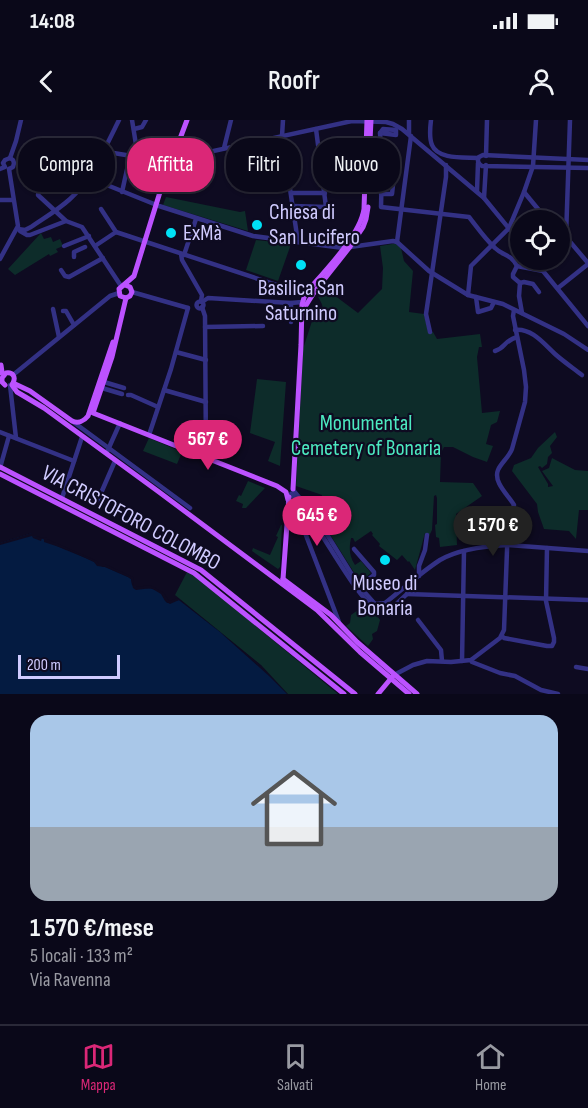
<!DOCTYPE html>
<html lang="it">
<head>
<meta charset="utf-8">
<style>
  :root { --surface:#0a0819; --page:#181626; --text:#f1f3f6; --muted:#999aa2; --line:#2a2938; --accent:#db2777 }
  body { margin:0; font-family:"Sofia Sans Condensed",sans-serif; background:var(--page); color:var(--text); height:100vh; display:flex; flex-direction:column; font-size:22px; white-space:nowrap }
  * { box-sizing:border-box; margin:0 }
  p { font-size:20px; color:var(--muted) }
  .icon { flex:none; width:33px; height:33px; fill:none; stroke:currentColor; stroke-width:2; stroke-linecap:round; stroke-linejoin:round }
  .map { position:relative; height:574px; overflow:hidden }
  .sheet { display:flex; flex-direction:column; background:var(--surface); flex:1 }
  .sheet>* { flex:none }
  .top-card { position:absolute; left:18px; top:18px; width:552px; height:54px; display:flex; gap:12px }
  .controls { position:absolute; left:510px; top:90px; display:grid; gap:12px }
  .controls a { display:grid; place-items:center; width:60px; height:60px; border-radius:50%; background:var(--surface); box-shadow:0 2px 4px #0004,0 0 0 2px var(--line); font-size:30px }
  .scale { position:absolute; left:18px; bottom:15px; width:102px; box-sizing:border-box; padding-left:6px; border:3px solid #d0cbff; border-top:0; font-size:16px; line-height:21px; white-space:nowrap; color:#d0cbff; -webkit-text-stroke:4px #0e0b21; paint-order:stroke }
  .price { position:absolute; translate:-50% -51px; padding:0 14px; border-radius:21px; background:var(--accent); color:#fff; font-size:20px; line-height:39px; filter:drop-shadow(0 2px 3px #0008) }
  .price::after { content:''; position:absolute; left:50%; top:36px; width:18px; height:14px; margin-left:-9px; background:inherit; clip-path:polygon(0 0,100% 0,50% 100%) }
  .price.on { background:#222; color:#fff }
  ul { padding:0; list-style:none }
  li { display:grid; align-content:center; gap:12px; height:318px; padding:0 30px }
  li+li { border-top:2px solid var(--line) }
  li span { display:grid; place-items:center; height:186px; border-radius:18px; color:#555 }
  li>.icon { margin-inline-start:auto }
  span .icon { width:108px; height:108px; fill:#fffc; stroke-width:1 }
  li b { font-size:26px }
  .pill { padding:0 21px; border-radius:24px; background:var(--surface); box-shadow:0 2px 4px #0004,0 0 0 2px var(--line); font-size:21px; line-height:54px }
  .pill.on { background:var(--accent); color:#fff }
  .status { display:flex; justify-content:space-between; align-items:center; height:42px; padding:0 30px; background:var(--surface); direction:ltr }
  .status svg { height:16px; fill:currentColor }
  header { display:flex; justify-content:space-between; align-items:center; height:78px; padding:0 30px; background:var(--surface); font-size:27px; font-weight:600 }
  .dock { display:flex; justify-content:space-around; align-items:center; height:84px; border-top:2px solid var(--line); background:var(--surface); font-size:16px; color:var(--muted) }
  .dock a { display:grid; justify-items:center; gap:3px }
  .dock .on { color:var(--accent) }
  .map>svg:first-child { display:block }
  .green { fill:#0d2c2a }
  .water { fill:#041b41 }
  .pier { fill:#0e0b21 }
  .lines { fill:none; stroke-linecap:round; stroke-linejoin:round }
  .minor { stroke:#333185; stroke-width:4.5 }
  .major { stroke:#bc52ff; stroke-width:5 }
  .poi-dot { fill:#00e1f6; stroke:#0e0b21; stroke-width:2 }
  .labels { text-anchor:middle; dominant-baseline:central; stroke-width:4.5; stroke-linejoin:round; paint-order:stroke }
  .poi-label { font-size:22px; fill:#d0cbff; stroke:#0e0b21; text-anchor:start }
  .park-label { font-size:22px; fill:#4ceac0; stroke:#0e0b21 }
  .street-label { font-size:22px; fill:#d0cbff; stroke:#0e0b21 }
</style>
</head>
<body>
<div class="status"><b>14:08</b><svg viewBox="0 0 49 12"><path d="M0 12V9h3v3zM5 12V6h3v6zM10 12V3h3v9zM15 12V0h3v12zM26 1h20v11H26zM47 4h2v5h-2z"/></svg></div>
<header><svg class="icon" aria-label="back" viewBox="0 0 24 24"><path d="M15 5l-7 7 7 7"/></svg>Roofr<svg class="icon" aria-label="person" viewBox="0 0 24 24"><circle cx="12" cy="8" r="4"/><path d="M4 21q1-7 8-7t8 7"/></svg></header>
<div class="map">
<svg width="588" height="574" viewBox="0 0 588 574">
  <rect width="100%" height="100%" fill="#0e0b21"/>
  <g class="green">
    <polygon points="166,77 240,92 245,91 248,111 163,85"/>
    <polygon points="41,113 44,119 51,117 53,122 60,119 63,126 56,129 58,132 50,136 49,134 15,155 8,149"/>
    <polygon points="256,120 275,122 275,124 277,124 278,123 291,124 278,161 246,150"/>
    <path d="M392 124H396L401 128 404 141 413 151 409 192 424 194 428 212H433L437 219 480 214 482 227H479L477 237 482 293 500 291 497 302 491 305 486 324 493 326 487 342 473 337 453 327H444L441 333 440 362 473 363 482 376 456 394 457 425 440 427 439 418 436 417 435 405 437 404V378L436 375 434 376 432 410 429 416 425 415V413L415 450 409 441 408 442 402 435 397 440 379 426 380 424 372 415 373 414 371 411 355 422 353 418H351C349 428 349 436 355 445L361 441 371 453 360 462 319 397 318 393 320 391 323 390 327 393 332 391 335 382H333L332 384 329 383V385L323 383 324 379 322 378V375L296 366 303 229 312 201C324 195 326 189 318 177L326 169 358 193 382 169 383 148 380 126Z"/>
    <polygon points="257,259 286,262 280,346 268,341 275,322 250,313"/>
    <polygon points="555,312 557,317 550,326 552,333 548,337 547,344 542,348 540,346 538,347 548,364 548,367 553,366 542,351 549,348 552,338 575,350 588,351 588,390 579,390 576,419 569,411 544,409 538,392 537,384 512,351 514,345 531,338 538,328"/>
    <polygon points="149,318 182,332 177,344 143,331"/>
    <polygon points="248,361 265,368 246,388 242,388 243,384 236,381 239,375 241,376"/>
    <polygon points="281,405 282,405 280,447 278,449 252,431 253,428 270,435 278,417 276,416"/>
    <polygon points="187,452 198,458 338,574 288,574 262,546 175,475"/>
    <polygon points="358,490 364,491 369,496 377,496 380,500 377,511 372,514 373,519 368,526 346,506 350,503 351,495"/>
  </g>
  <path class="water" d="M32 413V416C43 418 50 422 59 427 74 434 89 438 103 447H105L128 457 131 459 132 465C141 471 154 465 162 474 164 477 165 481 167 483L179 480 220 512 269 556 287 574H0V423Z"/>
  <polygon class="pier" points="32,413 32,416 47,418 47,419 97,441 99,444 105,444 133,457 134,466 137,467 150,465 164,473 169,481 178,478 262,546 257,545 220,512 179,480 170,484 165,481 161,474 151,468 136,470 133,468 131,459 128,457 105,447 97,446 94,442 68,430 44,422 44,418 42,418 41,421 33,418 32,416 0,425 0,423"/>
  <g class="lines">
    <g class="minor">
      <polyline points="132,0 138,37"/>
      <polyline points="283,0 282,16 298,122"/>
      <path d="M431 0C430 8 429 18 432 25 438 40 465 37 478 38"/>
      <polyline points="134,9 142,7 146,0"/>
      <polygon points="383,9 396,10 396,15 380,13"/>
      <path d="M380 13 382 45 381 87 469 97C477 107 485 119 495 128 503 136 511 134 517 146L543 151"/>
      <polyline points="409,14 409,0"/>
      <polyline points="224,28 231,0"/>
      <polyline points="72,30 89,29 138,37 172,40 352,1 386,2 393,4 402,9 484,78 520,122"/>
      <polyline points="486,36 487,0"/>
      <polyline points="10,38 16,21 21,0"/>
      <path d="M588 40 483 35 479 37C477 40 478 44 482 46L588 48"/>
      <polyline points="0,49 5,47 3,43 5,40 10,38"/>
      <polyline points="9,49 13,47 14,43 13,40 10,38"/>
      <polyline points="87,57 159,86 253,116 343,128 393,121 397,122 429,151 468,175 503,184 564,214 588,230"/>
      <polyline points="40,64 38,75 66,101 82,107 121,166"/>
      <polyline points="477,71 478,43"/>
      <polyline points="122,72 130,36"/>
      <polyline points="524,72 547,100"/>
      <polyline points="291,73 325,73"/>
      <polyline points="381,74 392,74 395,47 382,45"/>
      <polyline points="484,78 486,45"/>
      <polyline points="0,80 13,80"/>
      <polyline points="292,86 326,87 316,9"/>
      <polyline points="101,89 116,112"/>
      <path d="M18 109 25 110 31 107C44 98 58 90 70 79 90 62 107 24 119 0"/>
      <polyline points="20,111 27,115 30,115 66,101"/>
      <polyline points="560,114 566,117 588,143"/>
      <polyline points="566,117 570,0"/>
      <polyline points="397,122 411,16"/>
      <polyline points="64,126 89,116"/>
      <polyline points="95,126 116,112 307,175"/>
      <polyline points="181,134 182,140 202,175 201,181"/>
      <polyline points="184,135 196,99"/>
      <polyline points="74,137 74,132 85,127"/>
      <polyline points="0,139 18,106 9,49"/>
      <polyline points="534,140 588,206"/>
      <polyline points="517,146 513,154 513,157 520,163 519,176 522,193"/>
      <polyline points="61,150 65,156 69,157 103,138"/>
      <polyline points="520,163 524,162 533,164 539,172"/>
      <polyline points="558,168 588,144"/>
      <polyline points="132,172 188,188"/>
      <polyline points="468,175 471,146 509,108 524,72 533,46 536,0"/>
      <polyline points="476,177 478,192 491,188 494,182"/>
      <circle cx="200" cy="185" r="3.5"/>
      <polyline points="202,182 208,178 291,183 302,182"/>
      <polyline points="202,187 205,196 206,338"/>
      <polyline points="53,189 59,217"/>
      <polyline points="63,191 66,191 74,205"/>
      <polyline points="291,202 291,183"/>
      <polyline points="205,207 263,206"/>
      <path d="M515 210C532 208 544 224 555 234 564 242 573 248 582 255"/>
      <polyline points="430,212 426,194 446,57 446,45"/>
      <path d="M495 231C506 228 503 221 517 217"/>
      <polyline points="176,232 206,240"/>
      <polyline points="13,255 110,176 119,173"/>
      <polyline points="104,262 124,268"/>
      <polyline points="10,265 16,318"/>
      <polyline points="102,268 122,274"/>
      <polyline points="164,270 206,282"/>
      <polyline points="128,275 131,275 158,287"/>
      <polyline points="72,301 190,388"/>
      <polyline points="0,312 74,341"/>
      <polyline points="149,315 171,249 188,188"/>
      <polyline points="107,332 120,303"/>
      <polyline points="0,348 9,316"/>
      <path d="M293 370 318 400 359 466 375 484 385 483C403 469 420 453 440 440 459 429 486 426 507 425L588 431"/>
      <path d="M291 374C315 394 357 484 379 490 390 493 400 480 407 474"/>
      <polyline points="62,378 82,317"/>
      <polyline points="98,380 115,341"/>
      <polyline points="288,383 293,384 299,397 339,502"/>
      <polyline points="482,393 493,411 496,425"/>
      <polyline points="354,429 374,452 374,455 359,466"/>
      <polyline points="419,456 419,446 425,430 427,415"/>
      <polyline points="407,474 588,480"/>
      <polyline points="418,500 441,530 442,541"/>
      <polyline points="502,516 504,518 547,526 552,526 554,522 554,518 546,481 547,428"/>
      <polyline points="471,540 472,542 500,553 515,556 541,570 558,574"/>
      <polyline points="462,541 464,431"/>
      <polyline points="576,547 588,549"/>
      <path d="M394 555 413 545 427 541 451 542 471 540 500 518 504 510 508 404 514 385C508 375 493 362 498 350 501 343 509 337 512 329L525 282 526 267 524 250 513 196 514 190"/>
    </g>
    <g class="major">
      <polyline points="368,63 371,0"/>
      <polyline points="125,165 130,167 132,172 130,176 126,178"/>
      <polyline points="126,178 112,237 93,293 277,366 286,372 288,380"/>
      <polyline points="126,178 120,176 119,169 134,156 160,72 187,0"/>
      <polyline points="303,190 315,171 349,128 363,107 366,99 368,87"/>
      <polyline points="0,253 2,252 1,245"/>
      <path d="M13 263 30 271 72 301C78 304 84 301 88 296L113 222"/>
      <path d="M5 265 2 262V258L6 253C13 252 16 257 13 263"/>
      <polyline points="12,265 17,272 44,288 159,372 317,490 360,532 409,574"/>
      <polyline points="0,347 201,450 355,574"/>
      <polyline points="0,354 194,453 344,574"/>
      <path d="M293 369 301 225 302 185 305 174C323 153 360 116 364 89L367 0"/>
      <polyline points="283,459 331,495 357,522 417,574"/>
      <polyline points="283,459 289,377"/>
      <polyline points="378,574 393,556"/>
    </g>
  </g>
  <g class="poi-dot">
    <circle cx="257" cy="105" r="6"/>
    <circle cx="171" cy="113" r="6"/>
    <circle cx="301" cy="145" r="6"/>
    <circle cx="385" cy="440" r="6"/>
  </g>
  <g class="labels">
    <g class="poi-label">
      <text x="269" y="92">Chiesa di<tspan x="269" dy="25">San Lucifero</tspan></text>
      <text x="183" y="113">ExMà</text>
      <text x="301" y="168" text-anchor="middle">Basilica San<tspan x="301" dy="25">Saturnino</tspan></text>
      <text x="385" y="463" text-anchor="middle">Museo di<tspan x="385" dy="25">Bonaria</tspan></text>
    </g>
    <g class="park-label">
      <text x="366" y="303">Monumental<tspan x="366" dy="25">Cemetery of Bonaria</tspan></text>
    </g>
    <g class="street-label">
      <text transform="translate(131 398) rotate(28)">VIA CRISTOFORO COLOMBO</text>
    </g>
  </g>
</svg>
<div class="controls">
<a><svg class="icon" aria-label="locate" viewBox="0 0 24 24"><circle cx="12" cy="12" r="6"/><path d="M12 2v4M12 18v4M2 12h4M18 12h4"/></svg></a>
</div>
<div class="scale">200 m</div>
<b class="price" style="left:208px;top:351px">567 €</b>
<b class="price" style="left:317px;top:427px">645 €</b>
<b class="price on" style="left:493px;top:437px">1 570 €</b>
<div class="top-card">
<a class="pill">Compra</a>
<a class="pill on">Affitta</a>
<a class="pill">Filtri</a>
<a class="pill">Nuovo</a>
</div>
</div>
<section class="sheet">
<ul>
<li><span style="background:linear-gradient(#a9c7e8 60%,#9aa5b1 0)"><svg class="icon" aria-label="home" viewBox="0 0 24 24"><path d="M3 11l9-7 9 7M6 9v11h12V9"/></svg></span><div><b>1 570 €/mese</b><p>5 locali · 133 m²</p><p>Via Ravenna</p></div></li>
</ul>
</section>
<nav class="dock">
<a class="on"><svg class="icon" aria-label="map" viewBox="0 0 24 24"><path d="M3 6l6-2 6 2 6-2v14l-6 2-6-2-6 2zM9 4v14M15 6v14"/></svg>Mappa</a>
<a><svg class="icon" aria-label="saved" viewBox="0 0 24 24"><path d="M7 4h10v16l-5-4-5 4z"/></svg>Salvati</a>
<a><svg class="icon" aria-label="home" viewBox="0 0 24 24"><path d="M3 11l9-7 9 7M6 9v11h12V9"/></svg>Home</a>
</nav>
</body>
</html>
